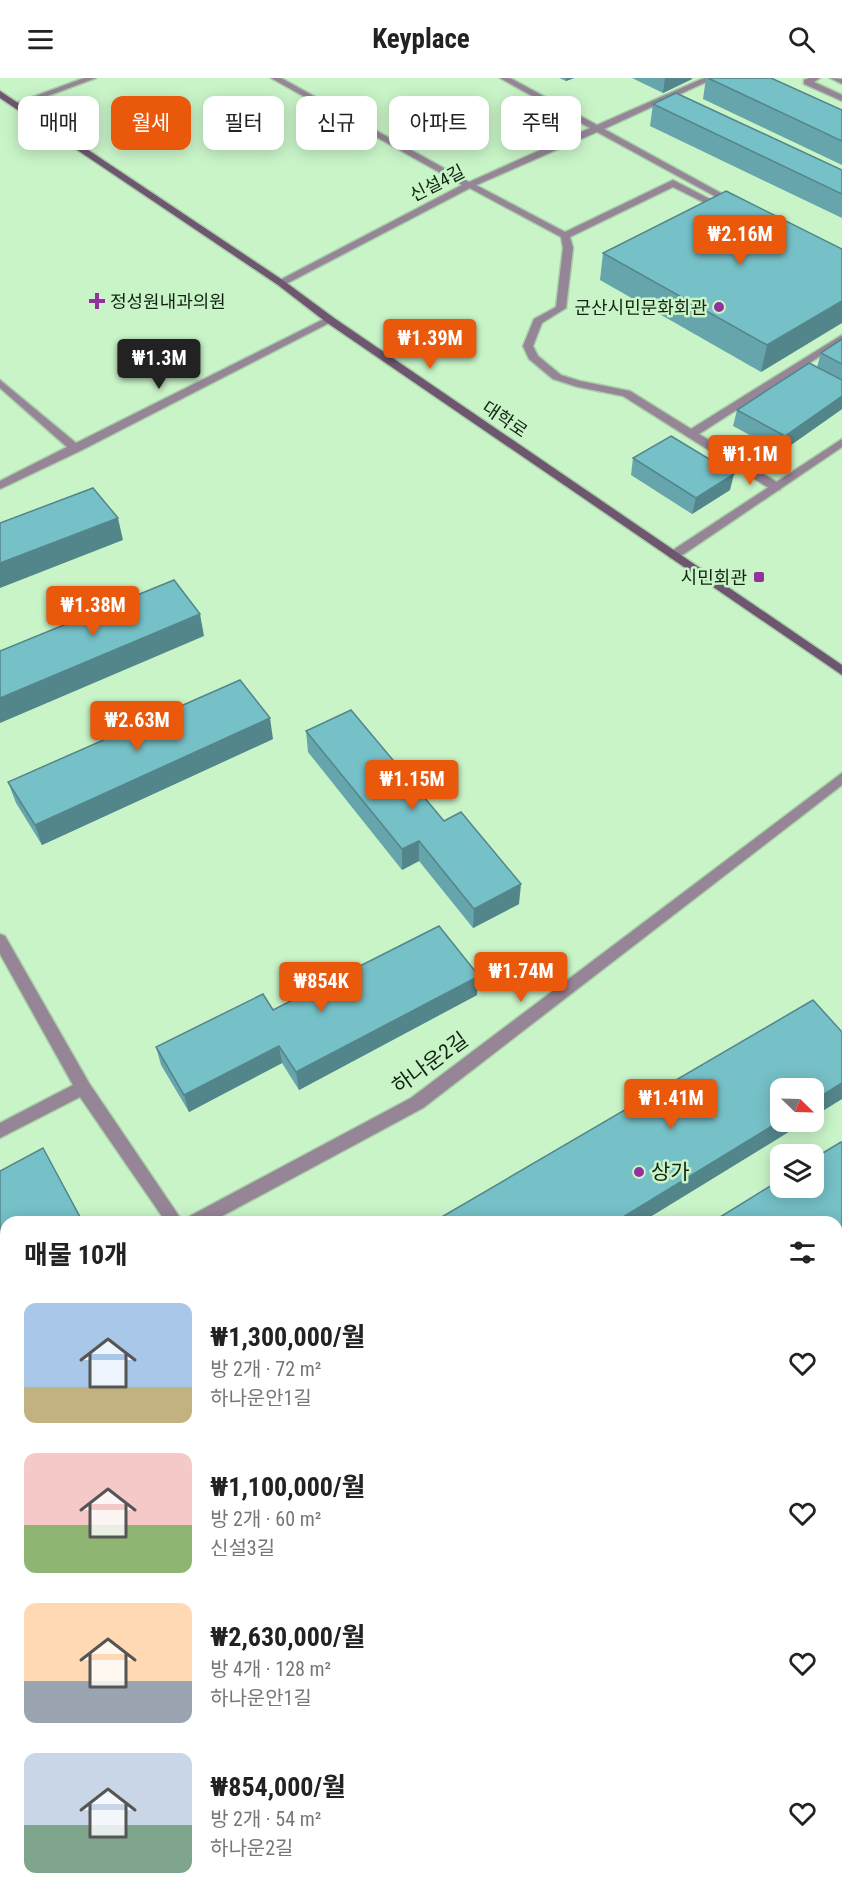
<!DOCTYPE html>
<html lang="ko">
<head>
<meta charset="utf-8">
<style>
  :root { --surface:#fff; --page:#f2f2f2; --text:#222; --muted:#767676; --accent:#ea580c }
  body { margin:0; font-family:"Roboto Condensed","Noto Sans KR",sans-serif; background:var(--page); color:var(--text); height:100vh; display:flex; flex-direction:column; font-size:22px; white-space:nowrap }
  * { box-sizing:border-box; margin:0 }
  p { font-size:20px; color:var(--muted) }
  .icon { flex:none; width:33px; height:33px; fill:none; stroke:currentColor; stroke-width:2; stroke-linecap:round; stroke-linejoin:round }
  .map { position:relative; flex:1; overflow:hidden }
  .sheet { position:absolute; left:0px; top:1138px; width:843px; height:686px; display:flex; flex-direction:column; background:var(--surface); border-radius:18px 18px 0 0; box-shadow:0 3px 15px #0003 }
  .sheet>* { flex:none }
  .top-card { position:absolute; left:18px; top:18px; width:807px; height:54px; display:flex; gap:12px }
  .needle { width:39px; rotate:113deg }
  .buttons { position:absolute; left:770px; top:1000px; display:grid; gap:12px }
  .buttons a { display:grid; place-items:center; width:54px; height:54px; border-radius:12px; background:var(--surface); box-shadow:0 3px 15px #0003; font-size:30px }
  .price { position:absolute; translate:-50% -51px; padding:0 14px; border-radius:6px; background:var(--accent); color:#fff; font-size:20px; line-height:39px; filter:drop-shadow(0 2px 3px #0008) }
  .price::after { content:''; position:absolute; left:50%; top:36px; width:18px; height:14px; margin-left:-9px; background:inherit; clip-path:polygon(0 0,100% 0,50% 100%) }
  .price.active { background:#222; color:#fff }
  ul { padding:0; list-style:none }
  li { display:flex; align-items:center; gap:18px; height:150px; padding:0 24px }
  li span { display:grid; place-items:center; flex:none; width:168px; height:120px; border-radius:12px; color:#555 }
  li>.icon { margin-inline-start:auto }
  span .icon { width:72px; height:72px; fill:#fffc; stroke-width:1 }
  li b { font-size:26px }
  h2 { display:flex; justify-content:space-between; align-items:center; height:72px; padding:0 24px; font-size:26px }
  .tag { padding:0 21px; border-radius:12px; background:var(--surface); box-shadow:0 3px 15px #0003; font-size:21px; line-height:54px }
  .tag.active { background:var(--accent); color:#fff }
  header { display:flex; justify-content:space-between; align-items:center; height:78px; padding:0 24px; background:var(--surface); font-size:27px; font-weight:700 }
  .map>svg:first-child { display:block }
  .lines { fill:none; stroke-linecap:round; stroke-linejoin:round }
  .lane-casing { stroke:#a8cea7; stroke-width:3 }
  .street-casing { stroke:#a8cea7; stroke-width:3 }
  .secondary-casing { stroke:#a8cea7; stroke-width:3 }
  .lane { fill:#968497; fill-rule:evenodd }
  .street { fill:#968497; fill-rule:evenodd }
  .secondary { fill:#6e5670; fill-rule:evenodd }
  .wall { fill:#65a5ab }
  .shaded-wall { fill:#53868b }
  .building { fill:#76c0c7; stroke:#53868b; stroke-width:1.5 }
  .poi-dot { fill:#92329a; stroke:#c9f4c8; stroke-width:2 }
  .labels { text-anchor:middle; dominant-baseline:central; stroke-width:5; stroke-linejoin:round; paint-order:stroke }
  .far-street-label { font-size:18px; fill:#132313; stroke:#c9f4c8 }
  .far-poi-label { font-size:18px; fill:#132313; stroke:#c9f4c8; text-anchor:end }
  .street-label { font-size:21px; fill:#132313; stroke:#c9f4c8 }
  .poi-label { font-size:21px; fill:#132313; stroke:#c9f4c8; text-anchor:start }
</style>
</head>
<body>
<header><svg class="icon" aria-label="menu" viewBox="0 0 24 24"><path d="M4 6h16M4 12h16M4 18h16"/></svg>Keyplace<svg class="icon" aria-label="search" viewBox="0 0 24 24"><circle cx="10" cy="10" r="6"/><path d="M15 15l6 6"/></svg></header>
<div class="map">
<svg width="842" height="1823" viewBox="0 0 842 1823">
  <rect width="100%" height="100%" fill="#c9f4c8"/>
  <g class="lines">
    <g class="lane-casing">
      <g id="lane">
        <polygon points="809,0 820,0 814,4 842,17 842,23 804,6 804,2"/>
        <polygon points="830,0 842,1 842,6"/>
        <polygon points="673,102 729,131 721,133 673,109 570,159 573,170 566,230 542,245 533,268 538,278 561,297 580,303 630,313 691,351 842,257 842,264 699,356 780,406 780,412 772,412 623,318 578,309 553,301 529,281 523,268 534,241 556,229 563,170 561,159 464,107 472,105 565,154"/>
        <rect x="284" y="1818" width="22" height="5"/>
      </g>
    </g>
    <g class="street-casing">
      <g id="street">
        <polygon points="84,0 96,0 18,29 11,27"/>
        <polygon points="271,0 281,0 469,104 590,50 500,0 510,0 597,47 704,0 715,0 604,51 739,125 731,127 597,54 472,109 284,207 278,207 278,203 462,107"/>
        <polygon points="326,240 335,242 80,373 0,411 0,403 67,369 0,310 0,302 76,365"/>
        <polygon points="842,361 842,369 678,480 670,480 670,474"/>
        <polygon points="842,695 842,707 423,1030 211,1144 188,1144 190,1138 411,1020"/>
        <polygon points="0,856 5,858 89,1005 183,1144 166,1144 80,1019 0,1060 0,1045 73,1007 0,876"/>
        <polygon points="6,1241 6,1260 0,1263 0,1244"/>
      </g>
    </g>
    <g class="secondary-casing">
      <polygon id="secondary" points="0,13 284,203 334,240 842,587 842,597 326,244 278,207 0,20"/>
    </g>
    <use href="#lane" class="lane"/>
    <use href="#street" class="street"/>
    <use href="#secondary" class="secondary"/>
  </g>
  <g class="wall">
    <polygon points="559,0 574,0 566,3"/>
    <polygon points="632,0 692,0 692,1 663,15"/>
    <polygon points="706,0 771,0 842,32 842,87 703,21"/>
    <polygon points="653,26 842,92 842,140 650,48"/>
    <polygon points="842,171 761,294 600,202 603,175"/>
    <polygon points="842,261 842,331 781,374 733,348 737,332 817,289 821,275"/>
    <polygon points="633,380 730,412 692,436 631,397"/>
    <polygon points="306,653 444,743 519,826 473,850 419,783 402,792 308,674"/>
    <polygon points="273,661 42,767 16,725 8,704"/>
    <polygon points="477,917 299,1012 282,985 189,1034 161,987 156,969 273,932"/>
  </g>
  <g class="shaded-wall">
    <polygon points="566,0 574,0 566,3"/>
    <polygon points="665,0 692,0 692,1 663,15"/>
    <polygon points="842,223 842,245 761,294 767,267"/>
    <polygon points="842,318 842,331 781,374 785,358"/>
    <polygon points="734,396 730,412 692,436 696,420"/>
    <polygon points="118,440 123,462 0,510 0,485"/>
    <polygon points="200,536 204,558 0,645 0,620"/>
    <polygon points="270,640 273,661 42,767 35,747"/>
    <polygon points="419,763 419,783 402,792 402,771"/>
    <polygon points="521,806 519,826 473,850 474,831"/>
    <polygon points="479,898 477,917 299,1012 296,994"/>
    <polygon points="279,968 282,985 189,1034 184,1017"/>
    <polygon points="842,1005 842,1021 813,1039 813,1023"/>
    <polygon points="780,1043 780,1044 805,1044 642,1144 615,1144"/>
    <polygon points="43,1070 83,1144 69,1144"/>
    <polygon points="6,1179 6,1199 0,1203 0,1183"/>
    <polygon points="842,1184 842,1195 837,1198 837,1187"/>
    <polygon points="6,1703 6,1716 0,1720 0,1706"/>
  </g>
  <g class="building">
    <polygon points="708,0 771,0 842,32 842,63"/>
    <polygon points="676,15 842,92 842,116 653,26"/>
    <polygon points="726,113 842,171 842,223 767,267 603,175"/>
    <polygon points="842,261 842,286 821,275"/>
    <polygon points="809,285 842,302 842,318 785,358 737,332"/>
    <polygon points="671,358 734,396 696,420 633,380"/>
    <polygon points="93,410 118,440 0,485 0,445"/>
    <polygon points="174,502 200,536 0,620 0,573"/>
    <polygon points="240,602 270,640 35,747 8,704"/>
    <polygon points="351,632 444,743 461,734 521,806 474,831 419,763 402,771 306,653"/>
    <polygon points="439,848 479,898 296,994 279,968 184,1017 156,969 263,916 273,932"/>
    <polygon points="813,922 842,954 842,1005 813,1023 813,1011 780,1011 780,1043 615,1144 433,1144"/>
    <polygon points="841,1064 842,1065 842,1184 837,1187 837,1144 712,1144 780,1102 780,1110 813,1110 813,1081"/>
    <polygon points="43,1070 80,1139 69,1144 6,1144 6,1179 0,1183 0,1093"/>
    <polygon points="6,1613 6,1703 0,1706 0,1617"/>
  </g>
  <g class="poi-dot">
    <path d="M94 214h6v6h6v6h-6v6h-6v-6h-6v-6h6z"/>
    <circle cx="719" cy="229" r="6"/>
    <rect x="753" y="493" width="12" height="12" rx="3"/>
    <circle cx="639" cy="1094" r="6"/>
  </g>
  <g class="labels">
    <g class="far-street-label">
      <text transform="translate(437 105) rotate(-27)">신설4길</text>
      <text transform="translate(505 341) rotate(34)">대학로</text>
    </g>
    <g class="far-poi-label">
      <text x="110" y="223" text-anchor="start">정성원내과의원</text>
      <text x="707" y="229">군산시민문화회관</text>
      <text x="747" y="499">시민회관</text>
    </g>
    <g class="street-label">
      <text transform="translate(430 985) rotate(-36)">하나운2길</text>
    </g>
    <g class="poi-label">
      <text x="651" y="1094">상가</text>
    </g>
  </g>
</svg>
<div class="buttons">
<a><svg class="needle" viewBox="-14 -14 28 28"><path d="M0-13l5 13h-10z" fill="#e53935"/><path d="M0 13l5-13h-10z" fill="#767676"/></svg></a>
<a><svg class="icon" aria-label="layers" viewBox="0 0 24 24"><path d="M12 4l9 5-9 5-9-5zM3 14l9 5 9-5"/></svg></a>
</div>
<b class="price" style="left:740px;top:188px">₩2.16M</b>
<b class="price" style="left:430px;top:292px">₩1.39M</b>
<b class="price active" style="left:159px;top:312px">₩1.3M</b>
<b class="price" style="left:750px;top:408px">₩1.1M</b>
<b class="price" style="left:93px;top:559px">₩1.38M</b>
<b class="price" style="left:137px;top:674px">₩2.63M</b>
<b class="price" style="left:412px;top:733px">₩1.15M</b>
<b class="price" style="left:521px;top:925px">₩1.74M</b>
<b class="price" style="left:321px;top:935px">₩854K</b>
<b class="price" style="left:671px;top:1052px">₩1.41M</b>
<div class="top-card">
<a class="tag">매매</a>
<a class="tag active">월세</a>
<a class="tag">필터</a>
<a class="tag">신규</a>
<a class="tag">아파트</a>
<a class="tag">주택</a>
</div>
<section class="sheet">
<h2>매물 10개<svg class="icon" aria-label="filters" viewBox="0 0 24 24"><path d="M4 7h16M4 17h16"/><circle cx="9" cy="7" r="2"/><circle cx="15" cy="17" r="2"/></svg></h2>
<ul>
<li><span style="background:linear-gradient(#a9c7e8 70%,#c2b280 0)"><svg class="icon" aria-label="home" viewBox="0 0 24 24"><path d="M3 11l9-7 9 7M6 9v11h12V9"/></svg></span><div><b>₩1,300,000/월</b><p>방 2개 · 72 m²</p><p>하나운안1길</p></div><svg class="icon" aria-label="heart" viewBox="0 0 24 24"><path d="M12 20l-8-8c-3-5 5-10 8-4 3-6 11-1 8 4z"/></svg></li>
<li><span style="background:linear-gradient(#f6c9c9 60%,#8fb573 0)"><svg class="icon" aria-label="home" viewBox="0 0 24 24"><path d="M3 11l9-7 9 7M6 9v11h12V9"/></svg></span><div><b>₩1,100,000/월</b><p>방 2개 · 60 m²</p><p>신설3길</p></div><svg class="icon" aria-label="heart" viewBox="0 0 24 24"><path d="M12 20l-8-8c-3-5 5-10 8-4 3-6 11-1 8 4z"/></svg></li>
<li><span style="background:linear-gradient(#ffd9b3 65%,#9aa5b1 0)"><svg class="icon" aria-label="home" viewBox="0 0 24 24"><path d="M3 11l9-7 9 7M6 9v11h12V9"/></svg></span><div><b>₩2,630,000/월</b><p>방 4개 · 128 m²</p><p>하나운안1길</p></div><svg class="icon" aria-label="heart" viewBox="0 0 24 24"><path d="M12 20l-8-8c-3-5 5-10 8-4 3-6 11-1 8 4z"/></svg></li>
<li><span style="background:linear-gradient(#c9d6e8 60%,#7fa58c 0)"><svg class="icon" aria-label="home" viewBox="0 0 24 24"><path d="M3 11l9-7 9 7M6 9v11h12V9"/></svg></span><div><b>₩854,000/월</b><p>방 2개 · 54 m²</p><p>하나운2길</p></div><svg class="icon" aria-label="heart" viewBox="0 0 24 24"><path d="M12 20l-8-8c-3-5 5-10 8-4 3-6 11-1 8 4z"/></svg></li>
</ul>
</section>
</div>
</body>
</html>
